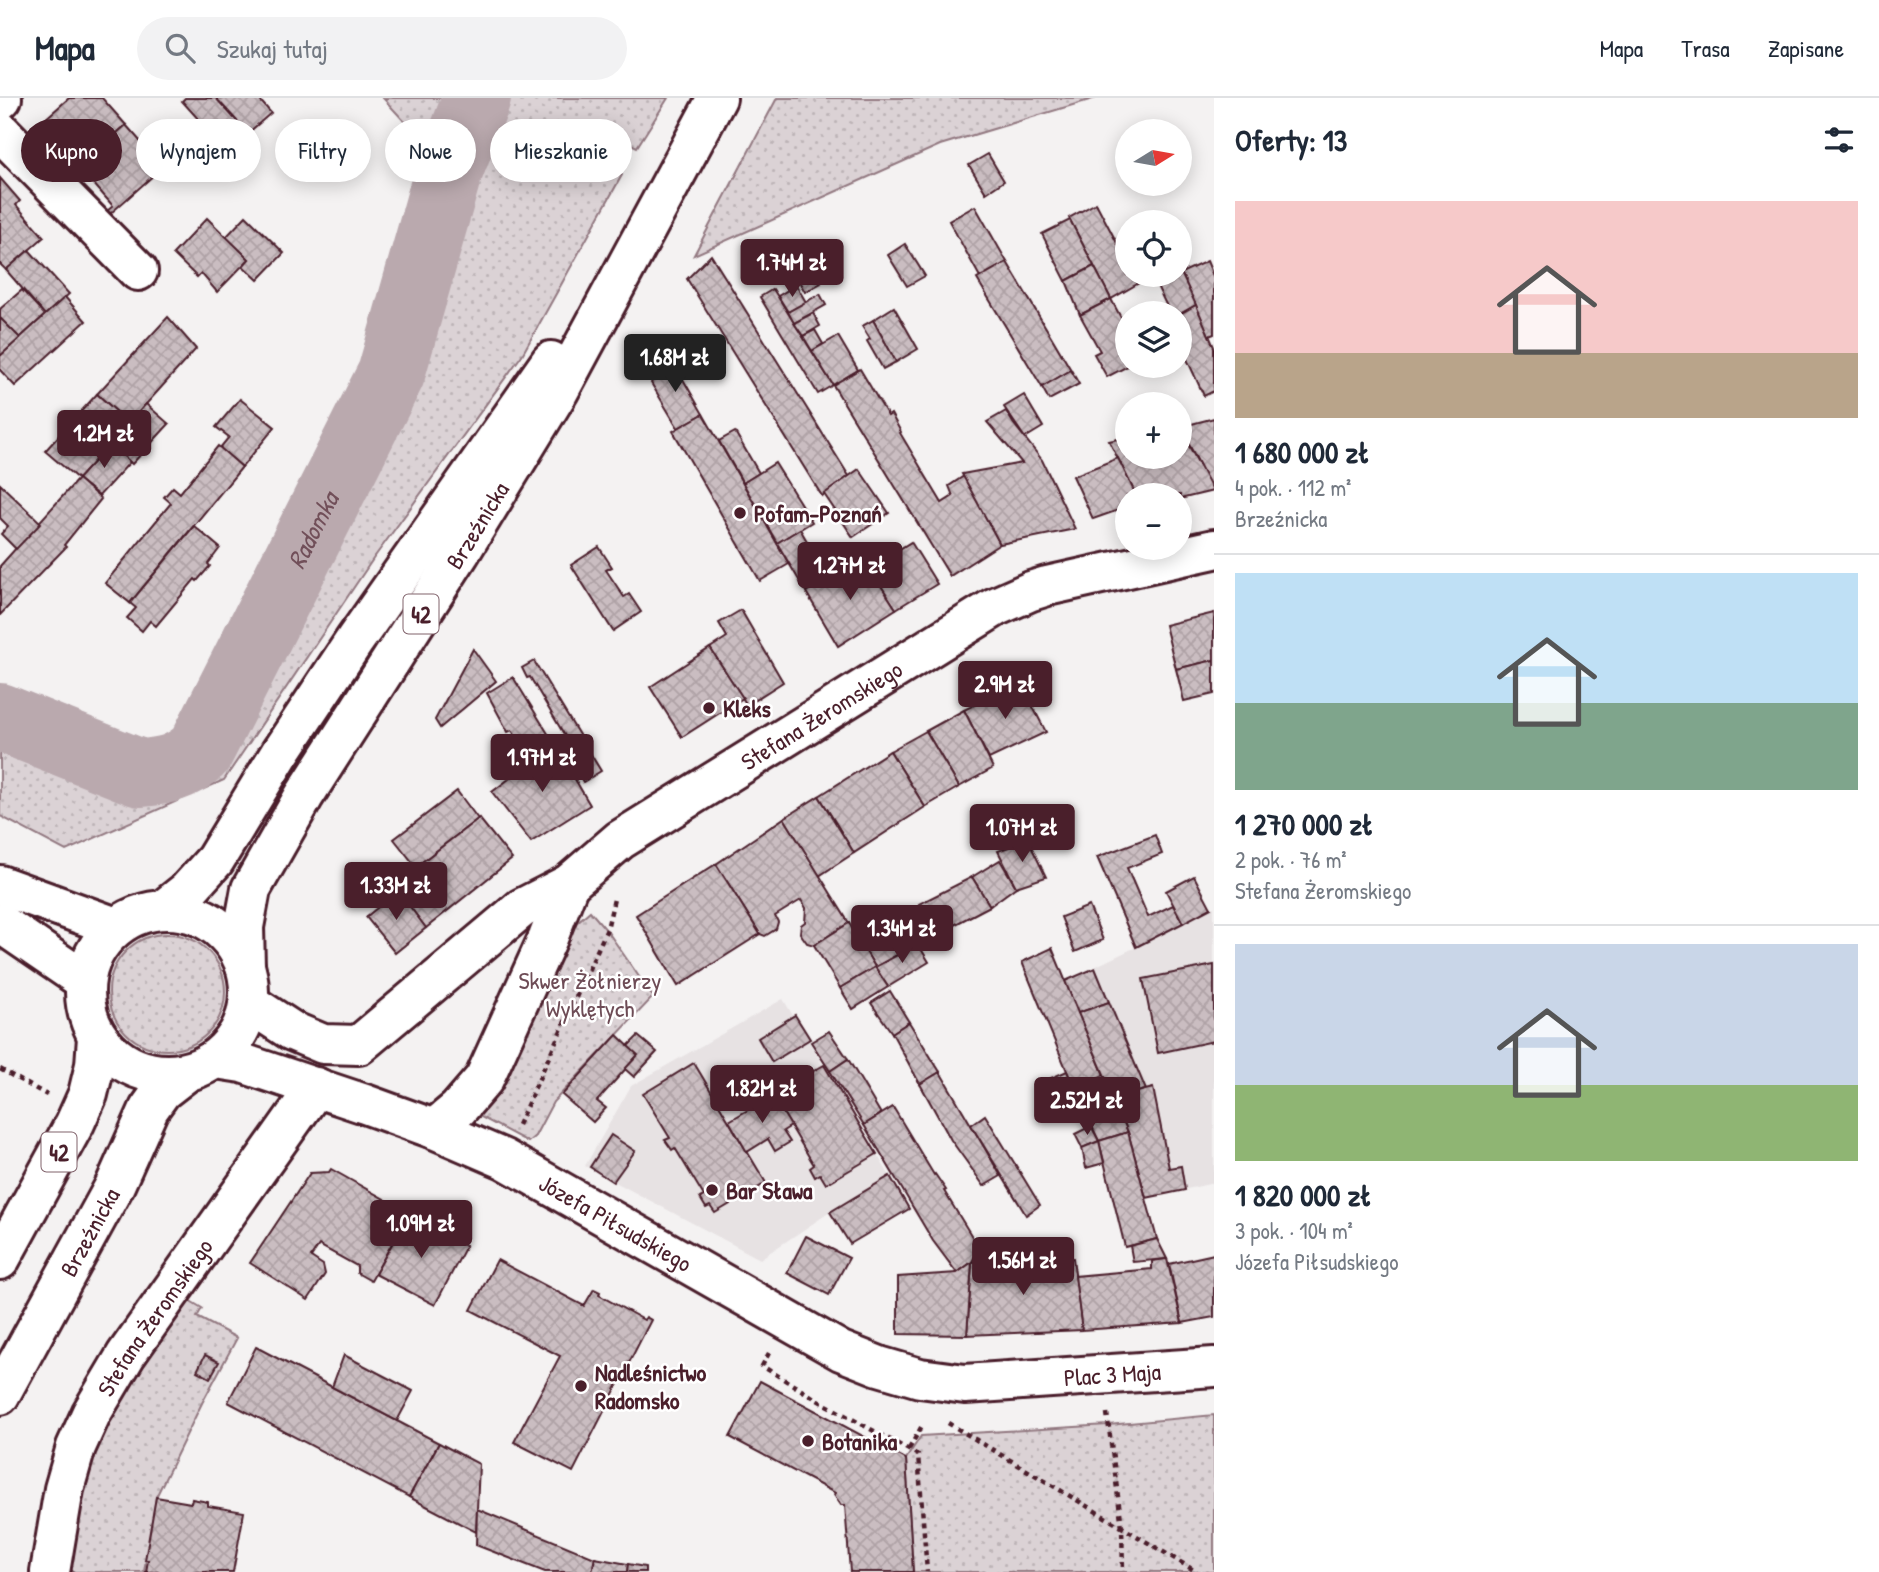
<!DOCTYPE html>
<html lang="pl">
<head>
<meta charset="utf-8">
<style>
  :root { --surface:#fff; --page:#f2f2f3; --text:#1f2937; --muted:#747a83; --line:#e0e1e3; --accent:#4a1f2b }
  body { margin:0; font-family:"Patrick Hand",sans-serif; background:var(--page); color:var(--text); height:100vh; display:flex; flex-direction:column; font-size:26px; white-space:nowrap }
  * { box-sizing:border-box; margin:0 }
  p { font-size:23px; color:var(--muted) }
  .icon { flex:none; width:38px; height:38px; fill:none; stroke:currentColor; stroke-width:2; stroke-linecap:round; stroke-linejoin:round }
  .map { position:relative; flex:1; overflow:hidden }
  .side { display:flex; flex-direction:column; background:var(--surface); width:665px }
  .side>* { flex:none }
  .hud { position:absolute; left:21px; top:21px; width:665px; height:63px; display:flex; gap:14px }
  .needle { width:46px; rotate:79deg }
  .tools { position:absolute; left:1115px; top:21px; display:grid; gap:14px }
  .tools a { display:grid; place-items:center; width:77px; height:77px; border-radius:50%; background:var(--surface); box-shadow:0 4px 18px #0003; font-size:35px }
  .price { position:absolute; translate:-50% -60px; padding:0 16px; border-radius:7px; background:var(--accent); color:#fff; font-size:23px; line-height:46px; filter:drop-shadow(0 2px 4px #0008) }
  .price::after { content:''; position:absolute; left:50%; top:42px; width:21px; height:16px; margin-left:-10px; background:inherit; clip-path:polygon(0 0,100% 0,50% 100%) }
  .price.selected { background:#222; color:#fff }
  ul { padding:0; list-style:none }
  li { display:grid; align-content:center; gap:14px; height:371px; padding:0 21px }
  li+li { border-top:2px solid var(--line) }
  li span { display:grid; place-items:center; height:217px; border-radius:0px; color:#555 }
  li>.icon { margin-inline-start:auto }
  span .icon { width:126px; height:126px; fill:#fffc; stroke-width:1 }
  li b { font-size:30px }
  h2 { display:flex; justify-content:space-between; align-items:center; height:84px; padding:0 21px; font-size:30px }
  .chip { padding:0 24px; border-radius:32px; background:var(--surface); box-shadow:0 4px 18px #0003; font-size:24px; line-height:63px }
  .chip.selected { background:var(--accent); color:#fff }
  header { display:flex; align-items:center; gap:42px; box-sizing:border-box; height:98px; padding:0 35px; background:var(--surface); border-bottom:2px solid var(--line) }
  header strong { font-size:33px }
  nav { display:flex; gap:38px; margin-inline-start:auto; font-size:24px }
  .search { width:490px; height:63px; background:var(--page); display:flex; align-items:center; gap:18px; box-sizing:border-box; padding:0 24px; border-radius:38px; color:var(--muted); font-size:26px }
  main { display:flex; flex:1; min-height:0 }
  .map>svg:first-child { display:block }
  .built { fill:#e7e2e3 }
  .grass { fill:url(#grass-dots); stroke:#927880; stroke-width:2 }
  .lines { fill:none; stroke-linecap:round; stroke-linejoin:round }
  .river { stroke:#baa9ae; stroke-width:68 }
  .building { fill:url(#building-cross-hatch); stroke:#4a1f2b; stroke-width:2 }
  .minor-casing { stroke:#4a1f2b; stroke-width:44 }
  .major-casing { stroke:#4a1f2b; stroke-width:44 }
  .path { stroke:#4a1f2b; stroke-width:4.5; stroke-dasharray:5 5; stroke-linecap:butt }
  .minor { stroke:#fff; stroke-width:38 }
  .major { stroke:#fff; stroke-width:38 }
  .poi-dot { fill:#4a1f2b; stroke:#fff; stroke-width:2.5 }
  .labels { text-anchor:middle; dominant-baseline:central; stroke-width:5; stroke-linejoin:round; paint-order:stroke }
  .shield { fill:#fff; stroke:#80626b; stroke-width:2 }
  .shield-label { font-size:23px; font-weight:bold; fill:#4a1f2b }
  .poi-label { font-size:24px; font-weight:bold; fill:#4a1f2b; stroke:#fff; text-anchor:start }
  .street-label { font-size:24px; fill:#4a1f2b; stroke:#fff }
  .park-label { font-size:24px; fill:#6e4c56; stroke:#fff }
  .water-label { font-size:26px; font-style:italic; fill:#714f59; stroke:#fff }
</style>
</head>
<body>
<header>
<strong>Mapa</strong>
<div class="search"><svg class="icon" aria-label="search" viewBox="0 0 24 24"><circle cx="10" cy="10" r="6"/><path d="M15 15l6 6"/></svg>Szukaj tutaj</div>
<nav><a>Mapa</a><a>Trasa</a><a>Zapisane</a></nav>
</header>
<main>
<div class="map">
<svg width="1214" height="1474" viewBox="0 0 1214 1474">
  <defs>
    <pattern id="grass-dots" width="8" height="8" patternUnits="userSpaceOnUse" patternTransform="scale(1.75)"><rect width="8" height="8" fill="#dbd2d5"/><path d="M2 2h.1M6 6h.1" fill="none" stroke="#bdb4b7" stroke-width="1.8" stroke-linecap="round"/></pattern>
    <pattern id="building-cross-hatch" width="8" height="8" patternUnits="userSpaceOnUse" patternTransform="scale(1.75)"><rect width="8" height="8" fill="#cabdc1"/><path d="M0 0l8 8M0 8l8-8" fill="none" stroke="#afa2a6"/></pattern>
  </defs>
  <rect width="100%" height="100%" fill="#f4f2f2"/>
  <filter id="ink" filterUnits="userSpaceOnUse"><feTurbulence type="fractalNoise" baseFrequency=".0143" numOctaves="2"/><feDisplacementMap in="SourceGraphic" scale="14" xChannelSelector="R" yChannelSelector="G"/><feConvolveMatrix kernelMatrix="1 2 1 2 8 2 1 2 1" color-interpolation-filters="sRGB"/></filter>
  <g filter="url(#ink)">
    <g class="built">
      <polygon points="1214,809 1214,1085 1146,1100 1128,1034 1065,883 1136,849"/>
      <polygon points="783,901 890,1078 830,1114 760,1161 585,1068 631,988"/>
    </g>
    <g class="grass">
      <polygon points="383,0 668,0 637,49 629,45 614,72 622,77 522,257 373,461 224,682 66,753 0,718 0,603 136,657 169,661 189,642 380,253 438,60"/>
      <polygon points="777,0 1096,0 940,47 694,157"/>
      <polygon points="590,813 608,834 653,899 553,1004 535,1038 528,1044 477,1017 509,974 562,837"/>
      <circle cx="167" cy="894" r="58"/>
      <polygon points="187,1201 202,1210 197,1219 237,1240 202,1305 156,1399 144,1474 61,1474 88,1347"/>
      <polygon points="1214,1317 1214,1474 913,1474 906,1361 921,1338 1108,1327"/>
    </g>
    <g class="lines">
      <path class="river" id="s1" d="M0 619 140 675C167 673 180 670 200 653L391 276 447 78 477 0"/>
    </g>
    <g class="building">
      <polygon points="69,0 102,0 126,27 79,69 43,28 37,33 35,30"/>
      <polygon points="185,0 216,0 248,35 228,54 182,3"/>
      <polygon points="216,0 258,0 271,15 248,35"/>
      <polygon points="126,27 163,69 110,116 107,113 113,108 79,69"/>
      <polygon points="988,56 1004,83 986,95 969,67"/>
      <polygon points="0,80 20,103 16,107 44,139 6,172 0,166"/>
      <polygon points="1096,105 1127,164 1127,177 1134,177 1139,185 1111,201 1069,120"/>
      <polygon points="975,108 1007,164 980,179 949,123"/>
      <polygon points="246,118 284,155 258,182 243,168 249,161 226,139"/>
      <polygon points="207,120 249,161 217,194 201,175 197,179 173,156"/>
      <polygon points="1070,122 1094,168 1066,183 1042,136"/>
      <polygon points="905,146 925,178 907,188 888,157"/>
      <polygon points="29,152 69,196 45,217 6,172"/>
      <polygon points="805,154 821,185 805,194 788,164"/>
      <polygon points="711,157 849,378 850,380 822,398 687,181"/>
      <polygon points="1207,163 1214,180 1214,236 1209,238 1181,175"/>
      <polygon points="1007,164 1071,272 1042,289 977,181"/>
      <polygon points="1094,168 1111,201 1080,217 1066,183"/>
      <polygon points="1181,175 1196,207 1180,216 1170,215 1157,188"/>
      <polygon points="796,187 806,204 788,214 778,198"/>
      <polygon points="773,191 833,287 818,296 760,199"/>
      <polygon points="22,192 45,217 20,240 0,220 0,211"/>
      <polygon points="820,196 826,207 794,225 788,214"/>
      <polygon points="65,199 86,223 15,288 0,272 0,258"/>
      <polygon points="1111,201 1127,231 1128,268 1107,279 1094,256 1100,253 1080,217"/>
      <polygon points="1196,207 1214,249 1214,293 1204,298 1180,246 1180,216"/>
      <polygon points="894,209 918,251 896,264 873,222"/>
      <polygon points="813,215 820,228 803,238 794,225"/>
      <polygon points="168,219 196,251 129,325 97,296"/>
      <polygon points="0,220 20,240 0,258"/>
      <polygon points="873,222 896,264 883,271 867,243 870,241 862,228"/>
      <polygon points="815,232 823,246 812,253 803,238"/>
      <polygon points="838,238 858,272 833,287 812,253"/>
      <polygon points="668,255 703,316 678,330 651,285"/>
      <polygon points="860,271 888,318 891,316 901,334 900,335 942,405 953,398 949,388 964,378 1000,446 950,478 833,287"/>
      <polygon points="1071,272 1079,286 1049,302 1042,289"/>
      <polygon points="97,296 129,325 78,381 45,353"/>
      <polygon points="1024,297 1043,329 1025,340 1004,309"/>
      <polygon points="240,301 275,329 242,369 220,350 229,339 216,329"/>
      <polygon points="146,306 169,326 132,366 110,346"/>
      <polygon points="1006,313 1013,325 1042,362 1075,431 1000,446 962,376 1022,365 987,324"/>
      <polygon points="703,316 789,466 760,483 673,333"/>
      <polygon points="1214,320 1214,393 1213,393 1180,329"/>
      <polygon points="1180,331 1213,393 1180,401 1180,397 1136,397 1109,343 1127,339 1127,359 1180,359"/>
      <polygon points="735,334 759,375 743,385 719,343"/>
      <polygon points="110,346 130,364 99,398 78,381"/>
      <polygon points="218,348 242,369 130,505 105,485 171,405 164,399 173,389 180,395"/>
      <polygon points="1118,360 1136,397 1127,397 1127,409 1093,421 1073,378"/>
      <polygon points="775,365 812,424 777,445 743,385"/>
      <polygon points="859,371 889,415 853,439 824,396"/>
      <polygon points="78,381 101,401 64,447 66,449 0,517 0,468"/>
      <polygon points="0,386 41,425 16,451 1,436 8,428 0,420"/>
      <polygon points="194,428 220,450 208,466 210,468 197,483 195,481 156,528 150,523 142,533 127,520 136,510 130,505"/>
      <polygon points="800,431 829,481 806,494 777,445"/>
      <polygon points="911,444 937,486 896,511 869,470"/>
      <polygon points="599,449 612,469 606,472 624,499 629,496 641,514 613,533 571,467"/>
      <polygon points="867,466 896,511 838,548 806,494 851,467 854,473"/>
      <polygon points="741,512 783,584 747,607 710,550 727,539 719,525"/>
      <polygon points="1214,515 1214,562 1176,571 1165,527"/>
      <polygon points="710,550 743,600 682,639 650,589"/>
      <polygon points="473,551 496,583 440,630 435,622"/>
      <polygon points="1214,562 1214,596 1184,603 1176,571"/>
      <polygon points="534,563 601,673 583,684 575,669 581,665 530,579 527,580 522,570"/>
      <polygon points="513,579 555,647 542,655 532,652 524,638 517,641 512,632 508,634 487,595"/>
      <polygon points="1020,584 1046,634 989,661 964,612"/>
      <polygon points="964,612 993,670 959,689 926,633"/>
      <polygon points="926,633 959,689 925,709 890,653"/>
      <polygon points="555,647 590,707 531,744 492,694 518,674 516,671"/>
      <polygon points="890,653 925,709 854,755 819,698"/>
      <polygon points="457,693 478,721 422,764 417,770 394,741"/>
      <polygon points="819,698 854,755 819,778 784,720"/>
      <polygon points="479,720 512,761 426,830 401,797 406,783 422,764"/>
      <polygon points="784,720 849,825 814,847 807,845 800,835 801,827 805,824 806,810 801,802 775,818 778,824 776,831 765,838 760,836 716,766"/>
      <polygon points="1155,737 1162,756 1127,770 1148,819 1173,807 1183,825 1136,849 1097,759"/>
      <polygon points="1028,742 1046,779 1016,789 998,753"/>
      <polygon points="1000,762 1016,789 990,808 972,779"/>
      <polygon points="716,766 760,836 678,888 636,817"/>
      <polygon points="1194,778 1211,810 1183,825 1166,793"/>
      <polygon points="972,779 990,808 933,838 919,806"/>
      <polygon points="398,793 426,830 395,855 366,819"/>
      <polygon points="1089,808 1103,842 1075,854 1061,819"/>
      <polygon points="921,811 933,838 909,850 893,823"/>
      <polygon points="893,822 909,850 875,869 862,848 879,839 875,833"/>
      <polygon points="849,825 875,869 840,890 814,847"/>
      <polygon points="918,846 929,864 888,889 875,869"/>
      <polygon points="1052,850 1104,977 1074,990 1022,864"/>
      <polygon points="1214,867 1214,943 1158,955 1143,881"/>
      <polygon points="875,869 888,889 853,911 840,890"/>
      <polygon points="1095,870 1109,904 1078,915 1065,883"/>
      <polygon points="890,893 909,924 892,935 871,905"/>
      <polygon points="1109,904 1146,992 1114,1000 1078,915"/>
      <polygon points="795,917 810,941 772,964 758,940"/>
      <polygon points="909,924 940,974 920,986 892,935"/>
      <polygon points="829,933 848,961 830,973 811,944"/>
      <polygon points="617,937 638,957 597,1003 606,1010 593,1024 562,997"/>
      <polygon points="638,938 657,954 634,979 625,971 638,957 628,948"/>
      <polygon points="848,961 881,1016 864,1027 830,973"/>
      <polygon points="694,965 766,1085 715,1115 710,1108 706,1110 700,1100 704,1098 675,1050 672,1052 665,1042 670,1040 643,996"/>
      <polygon points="824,967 877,1056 826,1086 820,1076 815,1079 810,1070 814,1067 772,997"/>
      <polygon points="1067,973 1074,990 1058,996 1051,980"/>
      <polygon points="940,974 1001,1078 984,1088 951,1042 920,986"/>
      <polygon points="1104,977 1128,1034 1099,1043 1074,990"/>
      <polygon points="1153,990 1169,1070 1181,1068 1185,1092 1146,1100 1128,1034 1114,1000"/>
      <polygon points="769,992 791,1028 783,1033 790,1044 775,1053 768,1041 747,1054 729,1023 763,1003 761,997"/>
      <polygon points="893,1009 934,1077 935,1076 946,1092 944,1093 979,1150 972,1164 957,1175 933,1143 864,1027"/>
      <polygon points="985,1017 1040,1107 1026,1117 971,1027"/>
      <polygon points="1091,1028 1099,1043 1082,1050 1075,1036"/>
      <polygon points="1128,1034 1157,1141 1125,1149 1099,1043"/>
      <polygon points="611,1037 635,1053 613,1084 590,1069"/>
      <polygon points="1099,1043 1104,1065 1086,1070 1082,1050"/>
      <polygon points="331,1071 409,1115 371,1183 357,1175 357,1168 319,1147 311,1159 323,1167 325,1176 308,1202 250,1165 310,1075 329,1074"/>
      <polygon points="890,1078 909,1111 850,1146 830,1114"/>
      <polygon points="408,1118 466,1148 435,1207 375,1176"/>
      <polygon points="806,1138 849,1160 829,1197 787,1175"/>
      <polygon points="1157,1141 1167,1161 1133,1164 1130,1148"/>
      <polygon points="1214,1156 1214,1219 1182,1225 1169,1166"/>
      <polygon points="1073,1160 1082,1232 967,1237 972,1164"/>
      <polygon points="1167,1161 1182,1225 1082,1232 1075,1178 1152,1171 1152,1163"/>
      <polygon points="497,1162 584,1208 594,1191 600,1194 599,1197 644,1222 646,1219 651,1222 573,1374 514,1344 560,1258 471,1212"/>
      <polygon points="972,1164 967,1237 898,1236 898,1179 957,1175"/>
      <polygon points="256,1249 439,1345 409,1399 228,1304"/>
      <polygon points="205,1257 219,1264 210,1280 197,1273"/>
      <polygon points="344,1257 413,1293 397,1323 332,1289"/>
      <polygon points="760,1283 906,1361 913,1474 850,1474 845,1407 841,1407 834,1397 835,1395 730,1339"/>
      <polygon points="439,1345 479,1366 476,1434 409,1399"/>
      <polygon points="156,1399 191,1405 192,1401 208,1404 208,1408 244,1414 233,1474 146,1474 148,1462 145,1462"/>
      <polygon points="477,1411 595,1460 592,1474 545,1474 476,1447"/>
      <polygon points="595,1460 628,1466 627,1474 592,1474"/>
      <polygon points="628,1466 645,1469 645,1474 627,1474"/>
    </g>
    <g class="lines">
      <g class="minor-casing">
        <g id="minor">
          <polyline points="0,2 2,0"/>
          <polyline points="0,33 138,173"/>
          <polyline points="0,787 116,829"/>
          <polyline points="0,825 85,883"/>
          <path id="s2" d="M249 905 292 933 323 946 359 947 522 810 569 786 620 742 995 509 1031 493 1047 488 1214 451"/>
          <path id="s3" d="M216 961 242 965 365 1006 434 1031 504 1061 841 1253 879 1268 920 1280 965 1286 1214 1269"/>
          <polyline points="434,1031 458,1011 484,981 548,840 569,786"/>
          <path id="s4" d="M50 1474 64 1391 76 1349 91 1316 126 1257 316 989"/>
        </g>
      </g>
      <g class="major-casing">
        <g id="major">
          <circle cx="167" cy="894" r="82"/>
          <polyline points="163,812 187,793 215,762 280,655 355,542 551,263"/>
          <path id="s5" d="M245 868 244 829 251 791 304 698 460 455 559 293 717 0"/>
          <polyline points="0,1162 75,1025 88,996 95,967 97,939"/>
          <path id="s6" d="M0 1297 115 1087 149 1011 162 993 184 976"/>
        </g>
      </g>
      <g class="path">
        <polyline points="0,971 47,997"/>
        <polyline points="518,1027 607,831 614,801"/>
        <polyline points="769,1255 762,1268 821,1304 918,1357 927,1474"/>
        <polyline points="1107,1315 1122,1429 1123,1474"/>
        <polyline points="948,1325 1197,1474"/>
        <polyline points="909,1351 923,1326"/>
      </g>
      <use href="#minor" class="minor"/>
      <use href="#major" class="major"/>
    </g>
  </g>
  <g class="poi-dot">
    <circle cx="740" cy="415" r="7"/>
    <circle cx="709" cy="610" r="7"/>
    <circle cx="712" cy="1092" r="7"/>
    <circle cx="581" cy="1288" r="7"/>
    <circle cx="808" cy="1343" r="7"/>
  </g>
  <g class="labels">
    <g class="shield">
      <rect x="403.5" y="496.5" width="35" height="39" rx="5"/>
      <rect x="41.5" y="1034.5" width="35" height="39" rx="5"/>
    </g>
    <g class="shield-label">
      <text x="421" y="516">42</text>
      <text x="59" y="1054">42</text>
    </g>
    <g class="poi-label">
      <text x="754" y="415">Pofam-Poznań</text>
      <text x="723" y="610">Kleks</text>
      <text x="726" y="1092">Bar Sława</text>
      <text x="595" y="1274">Nadleśnictwo<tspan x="595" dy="28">Radomsko</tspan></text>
      <text x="822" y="1343">Botanika</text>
    </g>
    <g class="street-label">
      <text stroke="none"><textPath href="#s5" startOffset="506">Brzeźnicka</textPath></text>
      <text stroke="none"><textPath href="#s2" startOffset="691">Stefana Żeromskiego</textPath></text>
      <text stroke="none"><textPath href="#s3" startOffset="434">Józefa Piłsudskiego</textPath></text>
      <text stroke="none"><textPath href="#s6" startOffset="186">Brzeźnicka</textPath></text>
      <text stroke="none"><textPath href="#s4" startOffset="280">Stefana Żeromskiego</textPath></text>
      <text stroke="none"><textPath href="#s3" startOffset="970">Plac 3 Maja</textPath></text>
    </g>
    <g class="park-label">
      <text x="590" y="882">Skwer Żołnierzy<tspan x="590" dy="28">Wyklętych</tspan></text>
    </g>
    <g class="water-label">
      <text stroke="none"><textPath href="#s1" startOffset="464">Radomka</textPath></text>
    </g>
  </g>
</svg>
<div class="tools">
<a><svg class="needle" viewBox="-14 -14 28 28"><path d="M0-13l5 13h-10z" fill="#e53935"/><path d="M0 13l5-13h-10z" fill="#747a83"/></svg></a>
<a><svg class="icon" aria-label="locate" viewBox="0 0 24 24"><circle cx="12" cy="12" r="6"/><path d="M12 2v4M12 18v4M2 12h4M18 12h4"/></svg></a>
<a><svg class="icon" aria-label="layers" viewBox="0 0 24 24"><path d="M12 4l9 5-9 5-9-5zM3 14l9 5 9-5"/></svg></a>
<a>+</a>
<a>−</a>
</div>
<b class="price" style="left:792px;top:201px">1.74M zł</b>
<b class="price selected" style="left:675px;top:296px">1.68M zł</b>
<b class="price" style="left:104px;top:372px">1.2M zł</b>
<b class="price" style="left:850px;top:504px">1.27M zł</b>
<b class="price" style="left:1005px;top:623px">2.9M zł</b>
<b class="price" style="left:542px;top:696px">1.97M zł</b>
<b class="price" style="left:1022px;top:766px">1.07M zł</b>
<b class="price" style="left:396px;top:824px">1.33M zł</b>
<b class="price" style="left:902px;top:867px">1.34M zł</b>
<b class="price" style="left:762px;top:1027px">1.82M zł</b>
<b class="price" style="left:1087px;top:1039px">2.52M zł</b>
<b class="price" style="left:421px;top:1162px">1.09M zł</b>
<b class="price" style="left:1023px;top:1199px">1.56M zł</b>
<div class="hud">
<a class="chip selected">Kupno</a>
<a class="chip">Wynajem</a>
<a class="chip">Filtry</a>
<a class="chip">Nowe</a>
<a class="chip">Mieszkanie</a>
</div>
</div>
<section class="side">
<h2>Oferty: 13<svg class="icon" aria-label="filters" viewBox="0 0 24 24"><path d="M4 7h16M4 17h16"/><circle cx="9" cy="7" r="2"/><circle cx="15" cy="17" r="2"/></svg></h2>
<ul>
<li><span style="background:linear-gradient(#f6c9c9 70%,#b9a48a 0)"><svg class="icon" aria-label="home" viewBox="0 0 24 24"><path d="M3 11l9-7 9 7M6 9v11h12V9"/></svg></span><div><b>1 680 000 zł</b><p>4 pok. · 112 m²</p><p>Brzeźnicka</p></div></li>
<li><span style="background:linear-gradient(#bfe0f5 60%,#7fa58c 0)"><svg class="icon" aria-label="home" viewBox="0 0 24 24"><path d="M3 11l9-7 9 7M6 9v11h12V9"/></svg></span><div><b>1 270 000 zł</b><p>2 pok. · 76 m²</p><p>Stefana Żeromskiego</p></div></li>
<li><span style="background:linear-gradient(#c9d6e8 65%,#8fb573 0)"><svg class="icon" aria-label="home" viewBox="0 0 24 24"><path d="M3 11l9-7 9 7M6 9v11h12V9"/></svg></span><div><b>1 820 000 zł</b><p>3 pok. · 104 m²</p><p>Józefa Piłsudskiego</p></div></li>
</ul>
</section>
</main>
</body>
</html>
